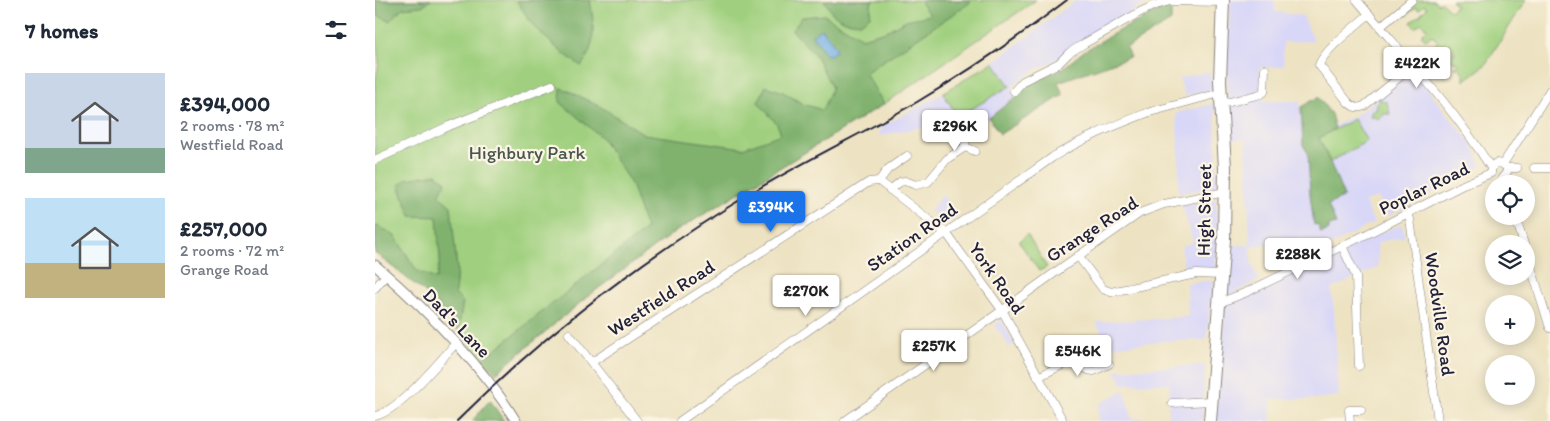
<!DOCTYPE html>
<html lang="en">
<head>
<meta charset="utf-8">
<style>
  :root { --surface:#fff; --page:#f6f6f7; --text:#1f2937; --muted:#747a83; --accent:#1a73e8 }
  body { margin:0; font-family:Itim,sans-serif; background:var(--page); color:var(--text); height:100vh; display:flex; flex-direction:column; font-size:19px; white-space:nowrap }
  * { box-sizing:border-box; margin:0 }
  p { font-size:16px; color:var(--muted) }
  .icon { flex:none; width:28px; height:28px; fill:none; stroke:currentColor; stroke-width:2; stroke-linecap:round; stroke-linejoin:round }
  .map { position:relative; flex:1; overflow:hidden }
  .drawer { display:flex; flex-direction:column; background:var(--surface); width:375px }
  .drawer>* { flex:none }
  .fabs { position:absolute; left:1110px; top:175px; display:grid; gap:10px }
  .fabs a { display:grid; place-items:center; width:50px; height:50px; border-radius:50%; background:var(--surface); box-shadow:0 2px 12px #0003; font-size:25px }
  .price { position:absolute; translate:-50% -42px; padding:0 11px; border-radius:5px; background:#fff; color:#222; font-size:16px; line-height:32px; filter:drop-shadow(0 1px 2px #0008) }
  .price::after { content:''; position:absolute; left:50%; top:30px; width:15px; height:11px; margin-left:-8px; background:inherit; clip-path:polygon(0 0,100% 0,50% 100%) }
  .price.current { background:var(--accent); color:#fff }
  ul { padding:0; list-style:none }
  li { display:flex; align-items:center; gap:15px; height:125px; padding:0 25px }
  li span { display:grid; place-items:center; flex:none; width:140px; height:100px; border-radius:0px; color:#555 }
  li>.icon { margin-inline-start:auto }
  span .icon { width:60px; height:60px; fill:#fffc; stroke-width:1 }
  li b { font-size:21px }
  h2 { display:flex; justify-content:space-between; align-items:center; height:60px; padding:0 25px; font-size:21px }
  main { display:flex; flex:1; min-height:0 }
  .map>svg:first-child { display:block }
  .built { fill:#d9d7f8 }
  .green { fill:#a0d07f; stroke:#61795d }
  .forest { fill:#80b26e; stroke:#516a54 }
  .water { fill:#73b0e5; stroke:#4a6990 }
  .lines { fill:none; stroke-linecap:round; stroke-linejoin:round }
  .minor-casing { stroke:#88827f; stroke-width:9 }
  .tertiary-casing { stroke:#88827f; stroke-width:11 }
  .trunk-casing { stroke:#88827f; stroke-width:14 }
  .minor { stroke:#fff; stroke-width:8 }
  .tertiary { stroke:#fff; stroke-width:9 }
  .trunk { stroke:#fff; stroke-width:12 }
  .rail { stroke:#22223b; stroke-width:2 }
  .labels { text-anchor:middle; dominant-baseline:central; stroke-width:4.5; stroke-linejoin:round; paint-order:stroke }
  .park-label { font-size:19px; fill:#48564f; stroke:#fcf5e5 }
  .street-label { font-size:19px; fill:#22223b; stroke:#fcf5e5 }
</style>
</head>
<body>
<main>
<section class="drawer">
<h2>7 homes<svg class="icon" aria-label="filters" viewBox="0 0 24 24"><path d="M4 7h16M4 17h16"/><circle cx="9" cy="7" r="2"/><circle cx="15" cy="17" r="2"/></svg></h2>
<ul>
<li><span style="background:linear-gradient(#c9d6e8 75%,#7fa58c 0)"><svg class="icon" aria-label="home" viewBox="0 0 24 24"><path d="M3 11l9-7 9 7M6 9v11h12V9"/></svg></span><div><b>£394,000</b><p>2 rooms · 78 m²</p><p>Westfield Road</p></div></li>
<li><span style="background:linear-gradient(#bfe0f5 65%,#c2b280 0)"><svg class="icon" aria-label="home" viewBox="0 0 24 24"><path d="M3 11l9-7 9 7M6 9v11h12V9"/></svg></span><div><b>£257,000</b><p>2 rooms · 72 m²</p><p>Grange Road</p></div></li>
</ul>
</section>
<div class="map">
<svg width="1175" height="421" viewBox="0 0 1175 421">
  <rect width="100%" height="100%" fill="#fcf5e5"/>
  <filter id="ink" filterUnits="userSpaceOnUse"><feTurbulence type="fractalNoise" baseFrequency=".02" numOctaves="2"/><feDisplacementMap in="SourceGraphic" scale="10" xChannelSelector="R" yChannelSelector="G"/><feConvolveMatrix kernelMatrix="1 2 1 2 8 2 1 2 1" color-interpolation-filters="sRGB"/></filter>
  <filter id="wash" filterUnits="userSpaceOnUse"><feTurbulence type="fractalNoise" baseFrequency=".0096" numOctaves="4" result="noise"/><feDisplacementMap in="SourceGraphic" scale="20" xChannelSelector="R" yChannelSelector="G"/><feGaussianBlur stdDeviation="1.12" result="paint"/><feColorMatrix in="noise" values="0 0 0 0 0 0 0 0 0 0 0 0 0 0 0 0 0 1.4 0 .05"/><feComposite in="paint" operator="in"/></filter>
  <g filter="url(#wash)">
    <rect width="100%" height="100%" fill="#ede3c3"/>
    <g class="built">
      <polygon points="702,0 776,0 677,62 665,67 639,84 637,89 642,96 605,124 542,128 503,136 508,126 572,91 618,62"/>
      <polygon points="855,0 899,0 901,12 928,16 939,41 908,42 909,66 884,68 888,101 925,101 928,140 981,115 1038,71 1097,145 1107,166 1014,216 1003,197 990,202 999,223 936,255 929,238 876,247 876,261 884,280 855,295 851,293 854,245 875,245 871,139 854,139 852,73"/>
      <polygon points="835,71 838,89 810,96 804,78"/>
      <polygon points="840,103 842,187 803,193 804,153 801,113"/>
      <polygon points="567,194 581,215 571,221 563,218 555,211"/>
      <polygon points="839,199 841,202 843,221 840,269 817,269 809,271 806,246 818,242 807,205"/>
      <polygon points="1025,225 1028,227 1030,237 1003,242 1003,267 956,289 959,309 964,396 941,399 896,399 895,421 840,421 848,347 850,303 883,291 973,247"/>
      <polygon points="831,281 839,281 831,340 790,341 734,347 721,322 798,318 813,316 812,283"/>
      <polygon points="627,320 639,344 635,347 619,325"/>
      <polygon points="830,365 827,421 793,421 795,383 747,384 740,370"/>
      <polygon points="749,390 757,419 768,418 768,421 723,421 724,404"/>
    </g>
    <g class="green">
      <polygon points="0,0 661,0 509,104 298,233 213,296 121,373 107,360 56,297 0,253 0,83 4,63 0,24"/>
      <polygon points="1043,0 1059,0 1063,4 1066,2 1076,11 1081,5 1076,0 1151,0 1110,65 1089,81 1089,73 1083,68 1082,69 1079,67 1084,64 1081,61 1079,62 1073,57 1069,59 1067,57 1072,53 1080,54 1080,51 1059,49 1057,47 1063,42 1057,35 1051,40 1046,35 1052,29 1046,23 1040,28 1036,22 1047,14 1047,13 1052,8 1050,5 1043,10 1041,7 1031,16 1028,13"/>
      <polygon points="618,62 635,86 583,117 568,93"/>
      <polygon points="1003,99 1012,102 1015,114 1007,114 1008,116 1005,119 995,116 997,111 1001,110"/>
      <polygon points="979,119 992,141 955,162 943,138"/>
      <polygon points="652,234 672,267 664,271 644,242"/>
    </g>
    <g class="forest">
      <polygon points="0,0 15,1 56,0 47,6 27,8 15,21 3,16"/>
      <path d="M141 0H215C219 22 222 47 206 66L184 50 160 28Z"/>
      <polygon points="449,0 497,0 495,16 485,23 470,21 458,14"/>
      <polygon points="547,0 593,0 596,2 490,73 509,104 298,233 213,296 121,373 107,360 271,229 256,184 227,138 185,102 186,88 192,90 229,109 269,134 368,148 406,134 402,124 383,102 391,86 408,92 428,104 447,110 457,88 441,56 417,30 427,17 449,15 487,38 511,31 531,20 555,15 546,4"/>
      <polygon points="796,8 796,21 751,48 755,57 683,82 688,95 625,134 614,118 642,96 656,83 688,68 709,51 743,31 786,10"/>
      <polygon points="943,97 956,114 960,129 944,138 955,162 969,197 953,205 961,224 954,226 954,230 946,233 942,224 939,225 935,194 933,153 928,145 926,107"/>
      <polygon points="61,174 71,182 64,196 76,206 82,269 80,294 88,302 83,331 56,297 0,253 0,225 20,236 42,271 61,279 65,260 62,217 36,216 24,185 32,179"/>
      <polygon points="115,400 129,421 97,421"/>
    </g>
    <polygon class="water" points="447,29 461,47 461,51 455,55 452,55 437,35"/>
  </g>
  <g filter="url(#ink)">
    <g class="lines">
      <g class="minor-casing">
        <g id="minor">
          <path d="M982 0C1028 55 1078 107 1116 168"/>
          <path d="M994 14C981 26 949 50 944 65L973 102C978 107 982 109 989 106L1038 66"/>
          <polyline points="1005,27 1037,0"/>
          <polyline points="639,91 648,81 684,63 694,53 710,43 767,11 781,5 795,1 848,2"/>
          <path d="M846 103C858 103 867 98 878 96 882 95 885 95 889 92L890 69"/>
          <polyline points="775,112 845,93"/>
          <polyline points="590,133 590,147 600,151"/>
          <polyline points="0,160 74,126 177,85"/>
          <polyline points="1128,164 1175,90"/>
          <polyline points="1132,168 1142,168"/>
          <polyline points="1159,168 1175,168"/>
          <polyline points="1116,171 1118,165 1121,163 1128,164 1132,168 1132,172 1127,178"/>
          <polyline points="504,181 513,169 532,156"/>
          <polyline points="515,190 525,182 530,181 541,185 553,182 572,159 590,147"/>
          <polyline points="1032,213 1035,219 1063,421"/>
          <polyline points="1140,216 1149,244"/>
          <polyline points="996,232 1088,185 1116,173"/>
          <polyline points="967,246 981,276 984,366"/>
          <polyline points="1151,251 1175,328"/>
          <polyline points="703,256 728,289 736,292 821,274 846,275"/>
          <polyline points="0,288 11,275"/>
          <polyline points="638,303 689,266 765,213 789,204 850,192"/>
          <polyline points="844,303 872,292 994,233"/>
          <polyline points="194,334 262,421"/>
          <polyline points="217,362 494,182 504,181 572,234 627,310 688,421"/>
          <polyline points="663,377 691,363 702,363 713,370 719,371 734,364"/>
          <polyline points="797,403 836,401"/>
          <path d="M0 416C24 411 64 362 81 343"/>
          <path d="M305 421 678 157C708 138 739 126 772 113"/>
          <polyline points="470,421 635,305"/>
          <polyline points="975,421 974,410 986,410"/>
        </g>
      </g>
      <g class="tertiary-casing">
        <path id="tertiary" d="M0 265C52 310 105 362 141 421"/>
      </g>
      <g class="trunk-casing">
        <polyline id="trunk" points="835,421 849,240 850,168 845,81 848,0"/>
      </g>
      <use href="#minor" class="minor"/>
      <use href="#tertiary" class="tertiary"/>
      <use href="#trunk" class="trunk"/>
      <path class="rail" d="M82 421C172 331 274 254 383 189 435 158 490 132 542 102 594 71 644 37 692 0"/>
    </g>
  </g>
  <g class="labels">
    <g class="park-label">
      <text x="152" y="152">Highbury Park</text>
    </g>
    <g class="street-label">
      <text transform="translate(1049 188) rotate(-26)">Poplar Road</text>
      <text transform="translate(829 210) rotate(-89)">High Street</text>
      <text transform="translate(717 229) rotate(-33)">Grange Road</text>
      <text transform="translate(537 237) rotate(-35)">Station Road</text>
      <text transform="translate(622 278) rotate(55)">York Road</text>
      <text transform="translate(286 298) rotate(-33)">Westfield Road</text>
      <text transform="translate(1065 314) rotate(82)">Woodville Road</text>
      <text transform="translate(82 323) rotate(46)">Dad's Lane</text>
    </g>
  </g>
</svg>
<div class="fabs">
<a><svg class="icon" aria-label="locate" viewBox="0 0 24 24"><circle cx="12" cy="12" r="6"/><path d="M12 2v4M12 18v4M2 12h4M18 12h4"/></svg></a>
<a><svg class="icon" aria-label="layers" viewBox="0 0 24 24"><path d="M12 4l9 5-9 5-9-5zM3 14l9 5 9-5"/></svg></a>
<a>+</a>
<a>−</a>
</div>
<b class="price" style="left:1042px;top:89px">£422K</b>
<b class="price" style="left:580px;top:152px">£296K</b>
<b class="price current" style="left:396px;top:233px">£394K</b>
<b class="price" style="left:923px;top:280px">£288K</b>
<b class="price" style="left:431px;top:317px">£270K</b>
<b class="price" style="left:559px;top:372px">£257K</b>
<b class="price" style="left:703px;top:377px">£546K</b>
</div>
</main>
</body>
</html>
